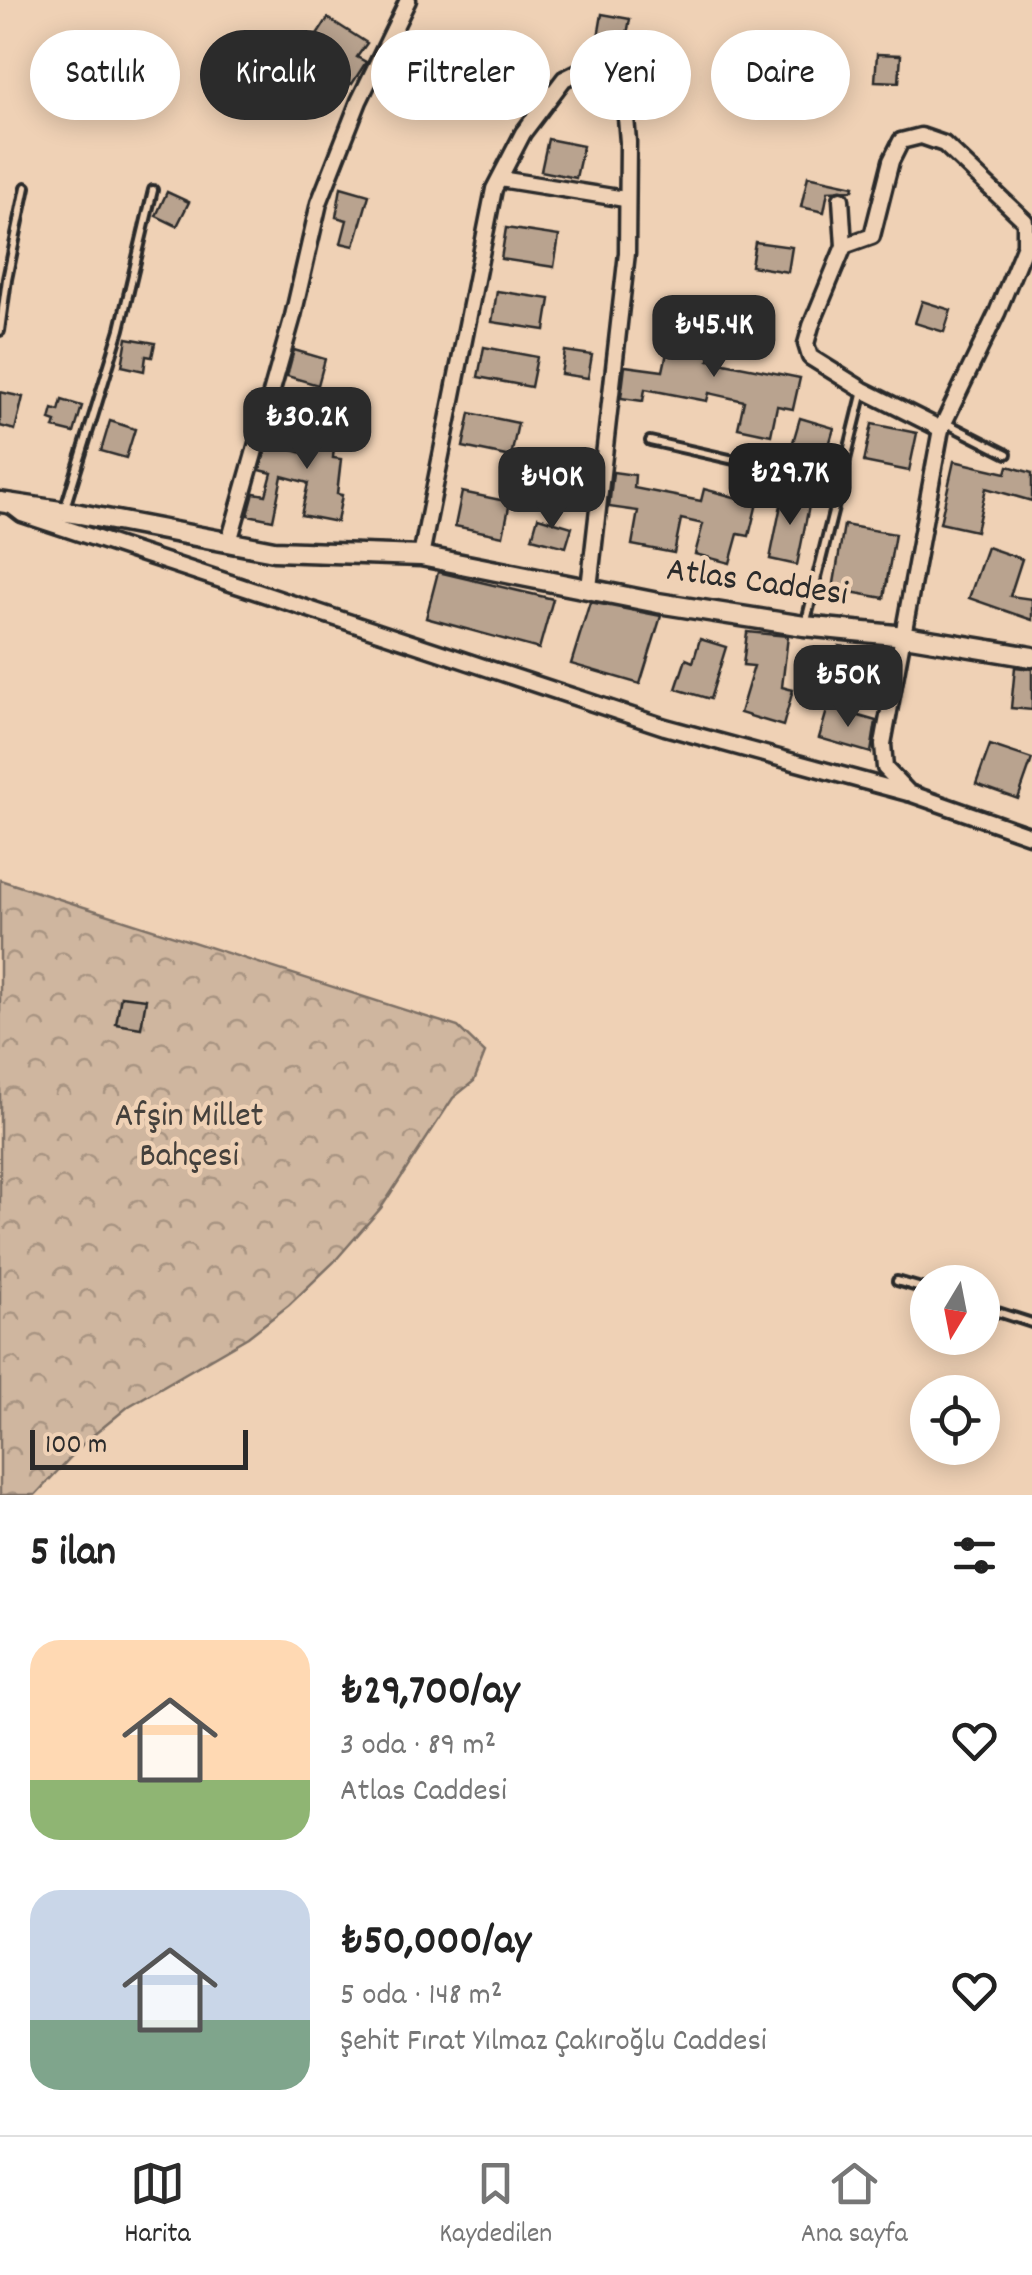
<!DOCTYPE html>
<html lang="tr">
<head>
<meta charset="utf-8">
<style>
  :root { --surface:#fff; --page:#f2f2f2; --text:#222; --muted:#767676; --line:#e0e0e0; --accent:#2b2b2b }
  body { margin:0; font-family:Dekko,sans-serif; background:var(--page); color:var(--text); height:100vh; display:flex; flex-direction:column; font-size:38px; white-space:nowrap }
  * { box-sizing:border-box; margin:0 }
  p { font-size:32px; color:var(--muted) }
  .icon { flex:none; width:55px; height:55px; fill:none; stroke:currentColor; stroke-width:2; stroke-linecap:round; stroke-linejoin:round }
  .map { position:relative; height:1495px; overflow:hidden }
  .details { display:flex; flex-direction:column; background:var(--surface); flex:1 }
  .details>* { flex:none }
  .hud { position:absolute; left:30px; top:30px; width:972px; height:90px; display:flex; gap:20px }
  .needle { width:65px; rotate:190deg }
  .fabs { position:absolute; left:910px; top:1265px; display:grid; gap:20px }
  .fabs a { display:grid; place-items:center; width:90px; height:90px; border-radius:50%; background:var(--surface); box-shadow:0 5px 25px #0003; font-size:50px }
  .scale { position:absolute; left:30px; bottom:25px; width:218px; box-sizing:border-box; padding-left:10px; border:5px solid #2b2b2b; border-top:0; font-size:28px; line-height:35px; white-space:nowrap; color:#2b2b2b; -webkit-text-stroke:8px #efd1b5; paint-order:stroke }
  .price { position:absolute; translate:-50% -85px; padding:0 22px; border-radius:20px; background:var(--accent); color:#fff; font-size:32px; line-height:65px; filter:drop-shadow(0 2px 5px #0008) }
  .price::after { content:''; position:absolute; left:50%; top:60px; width:30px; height:22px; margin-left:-15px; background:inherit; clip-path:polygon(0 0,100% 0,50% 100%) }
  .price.on { background:#222; color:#fff }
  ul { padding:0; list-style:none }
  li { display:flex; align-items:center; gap:30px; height:250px; padding:0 30px }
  li span { display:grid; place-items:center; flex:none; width:280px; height:200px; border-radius:30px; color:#555 }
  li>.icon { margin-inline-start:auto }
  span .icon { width:120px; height:120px; fill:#fffc; stroke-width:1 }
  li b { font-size:42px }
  h2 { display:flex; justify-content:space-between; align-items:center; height:120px; padding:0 30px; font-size:42px }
  .chip { padding:0 35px; border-radius:45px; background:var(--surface); box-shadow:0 5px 25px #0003; font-size:35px; line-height:90px }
  .chip.on { background:var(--accent); color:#fff }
  .tab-bar { display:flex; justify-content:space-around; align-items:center; height:140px; border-top:2px solid var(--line); background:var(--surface); font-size:28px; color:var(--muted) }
  .tab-bar a { display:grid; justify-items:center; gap:5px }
  .tab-bar .on { color:var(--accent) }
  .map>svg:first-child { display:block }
  .forest { fill:url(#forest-crowns); stroke:#7d7065; stroke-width:2.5 }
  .building { fill:#b9a38f; stroke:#2b2b2b; stroke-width:2.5 }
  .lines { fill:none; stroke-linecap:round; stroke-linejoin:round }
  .service-casing { stroke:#2b2b2b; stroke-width:14 }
  .minor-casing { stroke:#2b2b2b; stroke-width:21 }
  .tertiary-casing { stroke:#2b2b2b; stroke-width:25 }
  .service { stroke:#efd1b5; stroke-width:6 }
  .minor { stroke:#efd1b5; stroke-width:14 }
  .tertiary { stroke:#efd1b5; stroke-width:18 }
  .labels { text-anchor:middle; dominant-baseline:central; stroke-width:9; stroke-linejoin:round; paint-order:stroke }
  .street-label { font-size:35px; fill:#2b2b2b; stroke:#efd1b5 }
  .park-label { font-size:35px; fill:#44403c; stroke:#efd1b5 }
</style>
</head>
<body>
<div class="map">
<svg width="1032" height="1495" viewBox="0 0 1032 1495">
  <defs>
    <pattern id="forest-crowns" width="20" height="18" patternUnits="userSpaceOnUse" patternTransform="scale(2.5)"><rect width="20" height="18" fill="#cfb69f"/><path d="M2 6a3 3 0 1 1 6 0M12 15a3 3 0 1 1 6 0" fill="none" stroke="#a89482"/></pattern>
  </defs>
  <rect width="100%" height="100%" fill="#efd1b5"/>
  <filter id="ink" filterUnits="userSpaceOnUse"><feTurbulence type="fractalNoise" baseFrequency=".01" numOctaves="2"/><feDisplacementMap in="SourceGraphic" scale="20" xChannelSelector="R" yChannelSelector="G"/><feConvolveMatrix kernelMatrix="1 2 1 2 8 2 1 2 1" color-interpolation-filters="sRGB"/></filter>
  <g filter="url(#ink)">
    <polygon class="forest" points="0,880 458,1027 485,1053 474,1081 453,1098 381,1208 334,1262 289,1305 248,1337 129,1406 85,1442 35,1495 0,1495"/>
    <g class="building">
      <polygon points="602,14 630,19 624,49 597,43"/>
      <polygon points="328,18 367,43 357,57 366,62 352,84 305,54"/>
      <polygon points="877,54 901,55 899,82 875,81"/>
      <polygon points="548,139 583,146 576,178 541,171"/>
      <polygon points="808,176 854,186 853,190 828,191 824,212 801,207"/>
      <polygon points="341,187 369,195 354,246 341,243 347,220 336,217"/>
      <polygon points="167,192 189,202 177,226 156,216"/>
      <polygon points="506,228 559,236 554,267 501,259"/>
      <polygon points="755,242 792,247 788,272 751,266"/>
      <polygon points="497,291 550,299 545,330 492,322"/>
      <polygon points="922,301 951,310 944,332 915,323"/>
      <polygon points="673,325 715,333 709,360 800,378 793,409 777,406 771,435 738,428 744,401 709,393 707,401 645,389 643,401 621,398 625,366 663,371"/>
      <polygon points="127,338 155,343 152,357 146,356 144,371 122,366"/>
      <polygon points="484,347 537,357 531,387 478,377"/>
      <polygon points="294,350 325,359 318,385 287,376"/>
      <polygon points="565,351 592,355 588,378 561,374"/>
      <polygon points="0,392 23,397 15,430 0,426"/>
      <polygon points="62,400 82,406 74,433 54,428 56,422 50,420 53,409 59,411"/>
      <polygon points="323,407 349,410 348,418 352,419 346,437 335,436 333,458 341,459 337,494 342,495 337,522 301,515 308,483 282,476 273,520 248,515 254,493 266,495 272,473 260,470 268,443 313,456 314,449 319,450"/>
      <polygon points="470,413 518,423 511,457 463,447"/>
      <polygon points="800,418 834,428 825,459 791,449"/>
      <polygon points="110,421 135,429 126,458 101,451"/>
      <polygon points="872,424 917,433 909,471 864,462"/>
      <polygon points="954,461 1006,473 1008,466 1032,473 1032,501 986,488 976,531 940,523"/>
      <polygon points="613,472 635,475 634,488 701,501 704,489 757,503 749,536 738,534 730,563 695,554 703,524 681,519 674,553 632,545 638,511 609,507"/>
      <polygon points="784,490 811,496 797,565 770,559"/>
      <polygon points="462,492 510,502 503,536 455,526"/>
      <polygon points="538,517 572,527 566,547 532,538"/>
      <polygon points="844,525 895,534 884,598 833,589"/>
      <polygon points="987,547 1022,559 1010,596 1032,599 1032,620 969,598"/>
      <polygon points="438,572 553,599 539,649 426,618"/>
      <polygon points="590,602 661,616 640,684 571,664"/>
      <polygon points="747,632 788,636 782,687 793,690 783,726 740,713 754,666 743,665"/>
      <polygon points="700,639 726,647 710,699 676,689 686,659 693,662"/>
      <polygon points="839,646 885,651 881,684 835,678"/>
      <polygon points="1015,667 1032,669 1032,710 1011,708"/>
      <polygon points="828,707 876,721 871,753 819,738"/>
      <polygon points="990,745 1032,759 1018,799 976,784"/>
      <polygon points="121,996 146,999 141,1028 116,1024"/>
    </g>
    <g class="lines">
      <g class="service-casing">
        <g id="service">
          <polyline points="0,331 7,279 26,187"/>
          <polyline points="946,423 1007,454"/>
          <polyline points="650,441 840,484"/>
          <polyline points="64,511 120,329 153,190"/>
          <polyline points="806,621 863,391"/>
          <polyline points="897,1281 928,1290"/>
          <polyline points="982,1307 1032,1323"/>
        </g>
      </g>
      <g class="minor-casing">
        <g id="minor">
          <polyline points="500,179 625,199"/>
          <polyline points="841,199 844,246 811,326 806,344 810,357 863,390 941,429"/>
          <polyline points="844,246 872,236 891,161 901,141 921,136 944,144 1025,221 1025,245 997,313 941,429 883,744 885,768 909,793 1032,836"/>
          <polyline points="9,504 22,514 665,727 908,793"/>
          <polyline points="229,542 293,316 319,203 359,101 408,0"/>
          <polyline points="421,556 494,189 523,133 564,79 582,70 605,72 618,80 624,93 628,142 627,253 589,588"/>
        </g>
      </g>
      <g class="tertiary-casing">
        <polyline id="tertiary" points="0,502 80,514 274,551 421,556 658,603 804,626 905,636 1032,657"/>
      </g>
      <use href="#service" class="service"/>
      <use href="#minor" class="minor"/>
      <use href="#tertiary" class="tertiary"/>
    </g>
  </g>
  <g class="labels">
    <g class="street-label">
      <text transform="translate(757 584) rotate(8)">Atlas Caddesi</text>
    </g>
    <g class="park-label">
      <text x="189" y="1118">Afşin Millet<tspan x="189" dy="40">Bahçesi</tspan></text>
    </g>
  </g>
</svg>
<div class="fabs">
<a><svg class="needle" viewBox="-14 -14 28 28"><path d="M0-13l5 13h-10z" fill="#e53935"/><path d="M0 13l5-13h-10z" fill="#767676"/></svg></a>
<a><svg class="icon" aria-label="locate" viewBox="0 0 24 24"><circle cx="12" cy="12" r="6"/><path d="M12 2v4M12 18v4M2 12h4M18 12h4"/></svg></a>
</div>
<div class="scale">100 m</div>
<b class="price" style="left:714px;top:380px">₺45.4K</b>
<b class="price" style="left:307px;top:472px">₺30.2K</b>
<b class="price on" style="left:790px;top:528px">₺29.7K</b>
<b class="price" style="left:552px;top:532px">₺40K</b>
<b class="price" style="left:848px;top:730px">₺50K</b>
<div class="hud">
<a class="chip">Satılık</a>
<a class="chip on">Kiralık</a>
<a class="chip">Filtreler</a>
<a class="chip">Yeni</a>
<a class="chip">Daire</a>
</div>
</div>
<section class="details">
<h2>5 ilan<svg class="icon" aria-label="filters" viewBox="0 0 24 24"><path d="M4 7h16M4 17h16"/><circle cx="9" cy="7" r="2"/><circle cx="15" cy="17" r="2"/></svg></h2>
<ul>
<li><span style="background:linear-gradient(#ffd9b3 70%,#8fb573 0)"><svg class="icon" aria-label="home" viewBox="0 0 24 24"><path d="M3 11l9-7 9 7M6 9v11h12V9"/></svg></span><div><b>₺29,700/ay</b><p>3 oda · 89 m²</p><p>Atlas Caddesi</p></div><svg class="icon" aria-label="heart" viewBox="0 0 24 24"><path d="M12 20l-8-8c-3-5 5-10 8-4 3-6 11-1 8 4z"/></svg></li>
<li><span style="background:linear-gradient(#c9d6e8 65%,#7fa58c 0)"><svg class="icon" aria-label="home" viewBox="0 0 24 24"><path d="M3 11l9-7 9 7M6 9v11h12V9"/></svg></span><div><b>₺50,000/ay</b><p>5 oda · 148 m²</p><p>Şehit Fırat Yılmaz Çakıroğlu Caddesi</p></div><svg class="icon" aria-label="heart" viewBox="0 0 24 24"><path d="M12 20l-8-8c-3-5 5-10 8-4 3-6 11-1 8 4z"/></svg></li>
</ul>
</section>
<nav class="tab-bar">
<a class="on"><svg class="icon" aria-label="map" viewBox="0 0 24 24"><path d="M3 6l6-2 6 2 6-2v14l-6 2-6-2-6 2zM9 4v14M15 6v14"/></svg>Harita</a>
<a><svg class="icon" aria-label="saved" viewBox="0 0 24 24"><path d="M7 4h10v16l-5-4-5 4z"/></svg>Kaydedilen</a>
<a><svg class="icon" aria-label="home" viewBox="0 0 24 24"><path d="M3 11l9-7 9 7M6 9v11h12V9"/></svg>Ana sayfa</a>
</nav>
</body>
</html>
